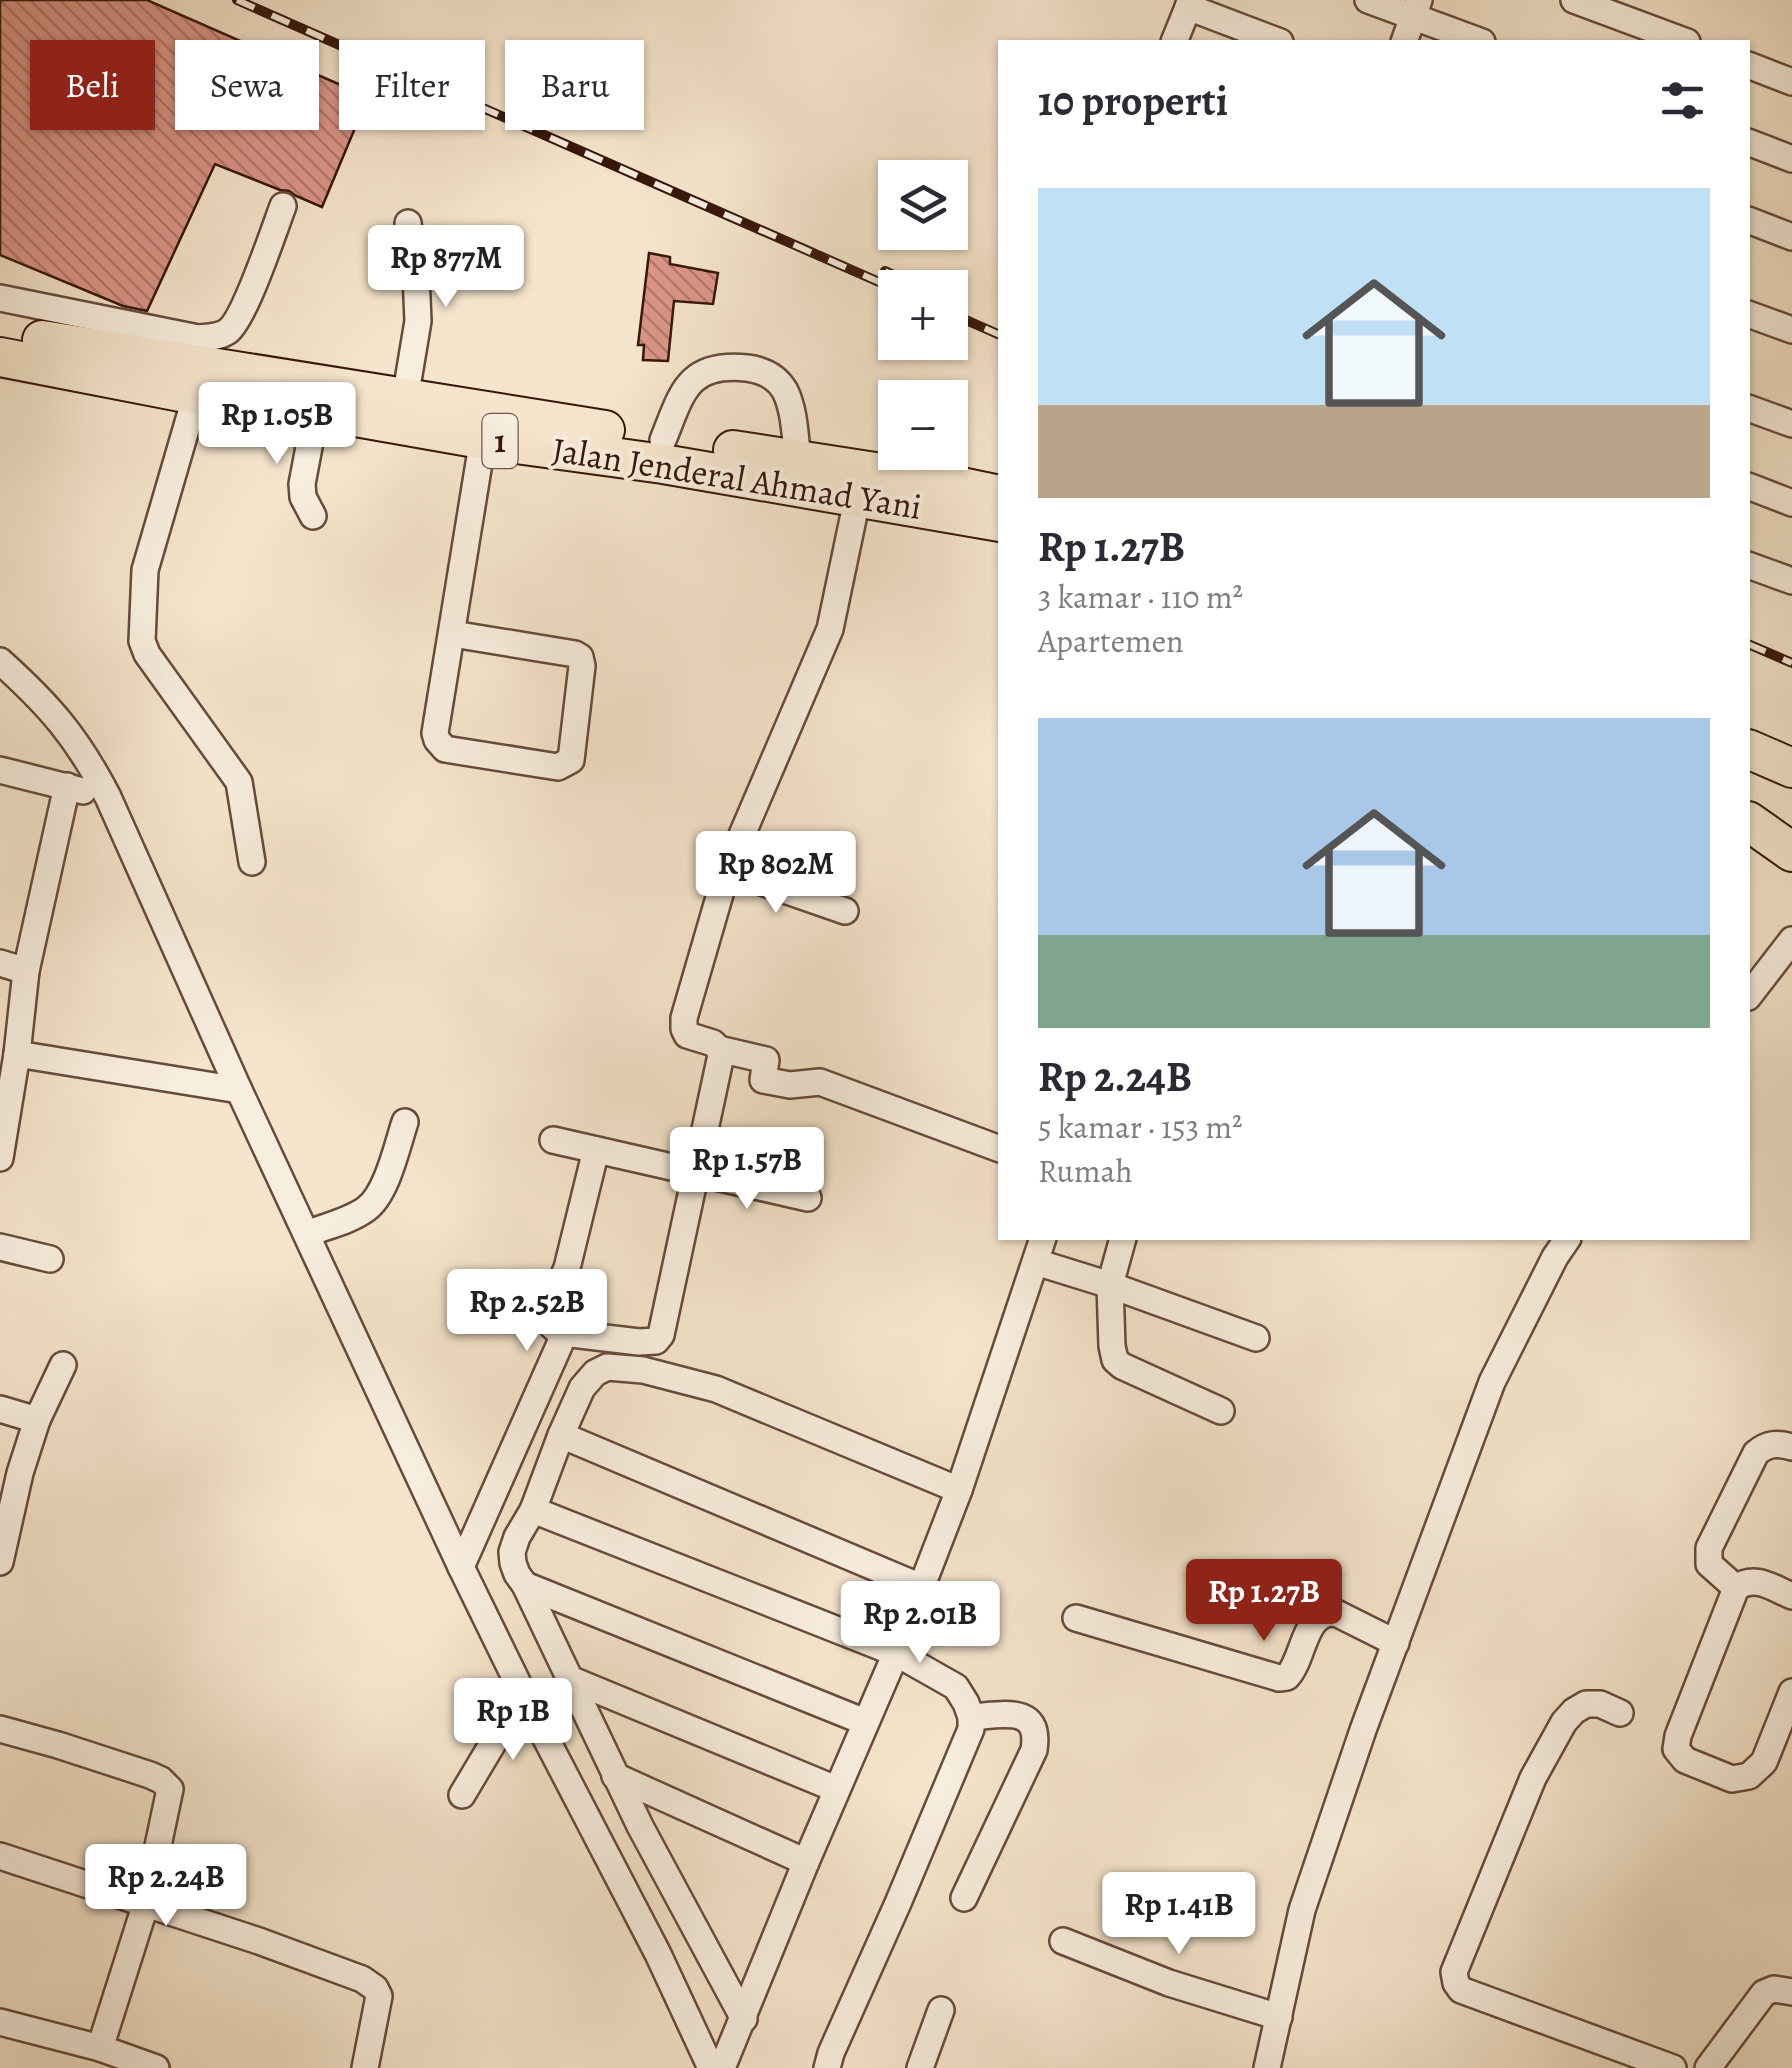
<!DOCTYPE html>
<html lang="id">
<head>
<meta charset="utf-8">
<style>
  :root { --surface:#fff; --page:#f7f7f7; --text:#2b2b33; --muted:#7c7c81; --accent:#8f2418 }
  body { margin:0; font-family:Alegreya,serif; background:var(--page); color:var(--text); height:100vh; display:flex; flex-direction:column; font-size:38px; white-space:nowrap }
  * { box-sizing:border-box; margin:0 }
  p { font-size:32px; color:var(--muted) }
  .icon { flex:none; width:55px; height:55px; fill:none; stroke:currentColor; stroke-width:2; stroke-linecap:round; stroke-linejoin:round }
  .map { position:relative; flex:1; overflow:hidden }
  .side { position:absolute; left:998px; top:40px; width:752px; height:1200px; display:flex; flex-direction:column; background:var(--surface); border-radius:0px; box-shadow:0 2px 8px #0004 }
  .side>* { flex:none }
  .hud { position:absolute; left:30px; top:40px; width:818px; height:90px; display:flex; gap:20px }
  .buttons { position:absolute; left:878px; top:160px; display:grid; gap:20px }
  .buttons a { display:grid; place-items:center; width:90px; height:90px; border-radius:0px; background:var(--surface); box-shadow:0 2px 8px #0004; font-size:50px }
  .price { position:absolute; translate:-50% -85px; padding:0 22px; border-radius:10px; background:#fff; color:#222; font-size:32px; line-height:65px; filter:drop-shadow(0 2px 5px #0008) }
  .price::after { content:''; position:absolute; left:50%; top:60px; width:30px; height:22px; margin-left:-15px; background:inherit; clip-path:polygon(0 0,100% 0,50% 100%) }
  .price.selected { background:var(--accent); color:#fff }
  ul { padding:0; list-style:none }
  li { display:grid; align-content:center; gap:20px; height:530px; padding:0 40px }
  li span { display:grid; place-items:center; height:310px; border-radius:0px; color:#555 }
  li>.icon { margin-inline-start:auto }
  span .icon { width:180px; height:180px; fill:#fffc; stroke-width:1 }
  li b { font-size:42px }
  h2 { display:flex; justify-content:space-between; align-items:center; height:120px; padding:0 40px; font-size:42px }
  .tag { padding:0 35px; border-radius:0px; background:var(--surface); box-shadow:0 2px 8px #0004; font-size:35px; line-height:90px }
  .tag.selected { background:var(--accent); color:#fff }
  .map>svg:first-child { display:block }
  .building { fill:url(#building-back-hatch); stroke:#36160a; stroke-width:2.5 }
  .lines { fill:none; stroke-linecap:round; stroke-linejoin:round }
  .minor-casing { stroke:#664a3a; stroke-width:30 }
  .highway-casing { stroke:#36160a; stroke-width:42 }
  .minor { stroke:#f8eede; stroke-width:25 }
  .highway { stroke:#f5e5cc; stroke-width:38 }
  .rail-casing { stroke:#36160a; stroke-width:10 }
  .rail { stroke:#f8eede; stroke-width:6; stroke-dasharray:19; stroke-linecap:butt }
  .labels { text-anchor:middle; dominant-baseline:central; stroke-width:8; stroke-linejoin:round; paint-order:stroke }
  .shield { fill:#f8eede; stroke:#70574a; stroke-width:2.5 }
  .shield-label { font-size:32px; font-weight:bold; fill:#36160a }
  .street-label { font-size:35px; fill:#36160a; stroke:#f8eede }
</style>
</head>
<body>
<div class="map">
<svg width="1792" height="2068" viewBox="0 0 1792 2068">
  <defs>
    <pattern id="building-back-hatch" width="6" height="6" patternUnits="userSpaceOnUse" patternTransform="scale(2.5)"><rect width="6" height="6" fill="#db9588"/><path d="M-1 5l2 2M0 0l6 6M5-1l2 2" fill="none" stroke="#b2796d"/></pattern>
  </defs>
  <rect width="100%" height="100%" fill="#f5e5cc"/>
  <filter id="stains"><feTurbulence type="fractalNoise" baseFrequency=".002" numOctaves="4"/><feColorMatrix values="0 0 0 0 .2 0 0 0 0 .09 0 0 0 0 .02 0 0 0 .5 -.17"/></filter>
  <radialGradient id="worn" r=".72"><stop offset=".6" stop-color="#630" stop-opacity="0"/><stop offset="1" stop-color="#630" stop-opacity=".3"/></radialGradient>
  <g class="building">
    <polygon points="0,0 147,0 368,97 322,207 296,196 289,191 280,190 215,164 147,311 123,306 0,255"/>
    <polygon points="649,253 670,257 670,264 718,273 713,304 674,301 668,361 643,360 644,345 638,345"/>
  </g>
  <g class="lines">
    <g class="minor-casing">
      <g id="minor">
        <polyline points="1368,0 1482,42"/>
        <polyline points="1574,0 1687,42"/>
        <polyline points="1188,7 1280,42"/>
        <polyline points="1174,42 1191,0"/>
        <polyline points="1404,42 1419,0"/>
        <polyline points="1748,65 1792,82"/>
        <polyline points="1748,142 1792,159"/>
        <polyline points="1748,220 1792,237"/>
        <path d="M0 298 198 338C208 337 220 337 228 331 245 318 274 230 283 206"/>
        <polyline points="1748,314 1792,330"/>
        <polyline points="196,395 145,570 142,641 147,654 239,782 252,862"/>
        <polyline points="405,399 418,321 416,275 408,223"/>
        <polyline points="1748,408 1792,424"/>
        <path d="M663 440C682 393 687 362 747 368 763 370 777 377 785 391 795 411 795 438 798 460"/>
        <polyline points="1748,486 1792,503"/>
        <polyline points="858,495 830,629 727,870 684,1018 684,1029 687,1035 713,1043 719,1049 766,1060 763,1080 790,1085 820,1082 1000,1149"/>
        <polyline points="313,516 303,497 302,484 316,410"/>
        <polyline points="1748,565 1792,581"/>
        <polyline points="453,634 575,654 580,657 582,666 571,760 558,767 445,749 437,740 435,733 485,426"/>
        <path d="M0 661C50 706 77 737 108 797L239 1090 461 1567 527 1702 658 1954 711 2068"/>
        <polyline points="0,770 83,791"/>
        <polyline points="727,870 845,911"/>
        <polyline points="0,963 26,971"/>
        <polyline points="1748,997 1792,940"/>
        <polyline points="17,1054 239,1090"/>
        <polyline points="553,1140 808,1198"/>
        <polyline points="0,1158 17,1054 26,971 67,786"/>
        <path d="M307 1234C326 1226 350 1221 366 1209 387 1194 397 1146 405 1122"/>
        <polyline points="1123,1238 1110,1285 1112,1346 1115,1360 1122,1366 1221,1411"/>
        <polyline points="0,1247 50,1259"/>
        <polyline points="1036,1262 1110,1285 1256,1338"/>
        <polyline points="563,1333 639,1342 656,1341 661,1335 721,1055 719,1049"/>
        <polyline points="0,1409 37,1420"/>
        <polyline points="561,1435 921,1587"/>
        <polyline points="533,1510 896,1653 956,1687 966,1703 971,1717 971,1729 898,1903 831,2053 827,2068"/>
        <polyline points="0,1562 20,1473 37,1420 63,1365"/>
        <polyline points="461,1567 559,1346 563,1333 553,1327 547,1314 567,1268 596,1150"/>
        <polyline points="525,1585 865,1722"/>
        <path d="M1736 1588 1709 1564V1548L1756 1453C1768 1443 1777 1443 1792 1447"/>
        <path d="M1792 1596C1773 1588 1755 1574 1736 1588L1678 1736 1676 1749 1685 1760 1732 1779 1749 1776 1764 1762 1792 1692"/>
        <path d="M1076 1618 1279 1678 1287 1677C1305 1658 1303 1610 1336 1613L1396 1643"/>
        <polyline points="570,1679 836,1789"/>
        <polyline points="1620,1713 1600,1704 1586,1704 1574,1711 1564,1722 1533,1778 1454,1972 1456,1983 1461,1990 1673,2068"/>
        <polyline points="0,1729 58,1745 150,1775 161,1780 170,1789 146,1903 100,2048"/>
        <polyline points="615,1776 806,1862"/>
        <polyline points="462,1795 502,1728 527,1702"/>
        <polyline points="0,1856 259,1941 362,1979 375,1988 379,1996 365,2068"/>
        <path d="M964 1898 1034 1750C1041 1704 1002 1715 971 1717"/>
        <polyline points="1063,1941 1169,1983 1279,2017"/>
        <polyline points="744,2019 640,1826 525,1585 517,1574 513,1563 512,1552 517,1537 533,1510 561,1435 582,1388 595,1373 607,1367 643,1370 716,1389 959,1490"/>
        <polyline points="0,2022 100,2048 156,2068"/>
        <polyline points="722,2068 806,1862 896,1653 959,1490 1043,1238"/>
        <polyline points="920,2068 941,2010"/>
        <polyline points="1267,2068 1302,1910 1363,1730 1492,1382 1555,1257 1568,1238"/>
        <polyline points="1708,2068 1764,1993 1774,1989 1792,1992"/>
      </g>
    </g>
    <g class="highway-casing">
      <g id="highway">
        <polyline points="42,340 605,430"/>
        <polyline points="0,357 196,395 316,410 481,439 663,464 1000,522"/>
        <polyline points="733,450 933,481 1000,495"/>
        <polyline points="1748,749 1792,768"/>
        <polyline points="1748,821 1792,852"/>
      </g>
    </g>
    <use href="#minor" class="minor"/>
    <use href="#highway" class="highway"/>
    <g class="rail-casing">
      <g id="rail">
        <polyline points="237,0 895,289"/>
        <polyline points="885,271 921,288"/>
        <polyline points="950,313 1000,335"/>
        <polyline points="1748,644 1792,663"/>
      </g>
    </g>
    <use href="#rail" class="rail"/>
  </g>
  <g class="labels">
    <rect class="shield" x="482.5" y="414" width="35" height="54" rx="8"/>
    <g class="shield-label">
      <text x="500" y="441">1</text>
    </g>
    <g class="street-label">
      <text transform="translate(737 478) rotate(9)">Jalan Jenderal Ahmad Yani</text>
    </g>
  </g>
  <rect width="100%" height="100%" filter="url(#stains)"/>
  <rect width="100%" height="100%" fill="url(#worn)"/>
</svg>
<div class="buttons">
<a><svg class="icon" aria-label="layers" viewBox="0 0 24 24"><path d="M12 4l9 5-9 5-9-5zM3 14l9 5 9-5"/></svg></a>
<a>+</a>
<a>−</a>
</div>
<b class="price" style="left:446px;top:310px">Rp 877M</b>
<b class="price" style="left:277px;top:467px">Rp 1.05B</b>
<b class="price" style="left:776px;top:916px">Rp 802M</b>
<b class="price" style="left:747px;top:1212px">Rp 1.57B</b>
<b class="price" style="left:527px;top:1354px">Rp 2.52B</b>
<b class="price selected" style="left:1264px;top:1644px">Rp 1.27B</b>
<b class="price" style="left:920px;top:1666px">Rp 2.01B</b>
<b class="price" style="left:513px;top:1763px">Rp 1B</b>
<b class="price" style="left:166px;top:1929px">Rp 2.24B</b>
<b class="price" style="left:1179px;top:1957px">Rp 1.41B</b>
<div class="hud">
<a class="tag selected">Beli</a>
<a class="tag">Sewa</a>
<a class="tag">Filter</a>
<a class="tag">Baru</a>
</div>
<section class="side">
<h2>10 properti<svg class="icon" aria-label="filters" viewBox="0 0 24 24"><path d="M4 7h16M4 17h16"/><circle cx="9" cy="7" r="2"/><circle cx="15" cy="17" r="2"/></svg></h2>
<ul>
<li><span style="background:linear-gradient(#bfe0f5 70%,#b9a48a 0)"><svg class="icon" aria-label="home" viewBox="0 0 24 24"><path d="M3 11l9-7 9 7M6 9v11h12V9"/></svg></span><div><b>Rp 1.27B</b><p>3 kamar · 110 m²</p><p>Apartemen</p></div></li>
<li><span style="background:linear-gradient(#a9c7e8 70%,#7fa58c 0)"><svg class="icon" aria-label="home" viewBox="0 0 24 24"><path d="M3 11l9-7 9 7M6 9v11h12V9"/></svg></span><div><b>Rp 2.24B</b><p>5 kamar · 153 m²</p><p>Rumah</p></div></li>
</ul>
</section>
</div>
</body>
</html>
